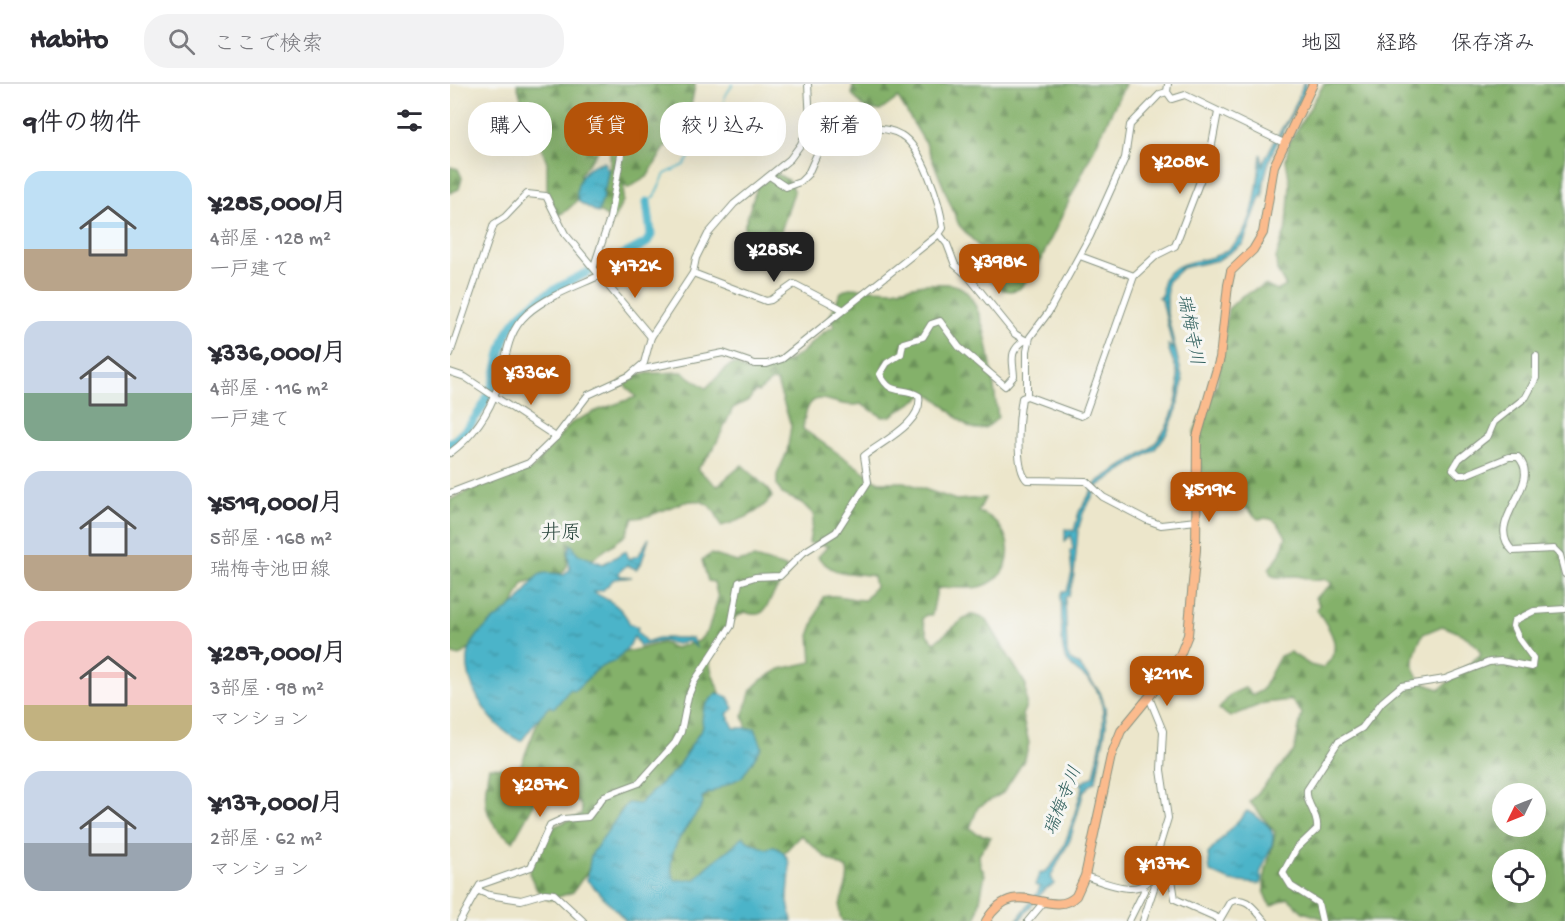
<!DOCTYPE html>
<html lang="ja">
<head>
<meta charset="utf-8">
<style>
  :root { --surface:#fff; --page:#f2f2f3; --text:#2b2b33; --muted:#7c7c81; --line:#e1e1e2; --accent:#b45309 }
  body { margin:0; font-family:"Gochi Hand","Klee One",sans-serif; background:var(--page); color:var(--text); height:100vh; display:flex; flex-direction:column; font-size:22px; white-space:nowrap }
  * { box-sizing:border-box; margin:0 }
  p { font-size:20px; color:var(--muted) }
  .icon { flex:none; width:33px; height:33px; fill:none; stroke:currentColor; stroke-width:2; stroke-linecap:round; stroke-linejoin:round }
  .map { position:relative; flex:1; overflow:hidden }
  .drawer { display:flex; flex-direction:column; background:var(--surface); width:450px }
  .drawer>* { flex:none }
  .banner { position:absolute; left:18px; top:18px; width:570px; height:54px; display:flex; gap:12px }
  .needle { width:39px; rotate:227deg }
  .fabs { position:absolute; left:1042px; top:699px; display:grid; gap:12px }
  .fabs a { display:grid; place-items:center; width:54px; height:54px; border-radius:50%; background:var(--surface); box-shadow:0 6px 24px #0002; font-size:30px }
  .price { position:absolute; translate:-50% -51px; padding:0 14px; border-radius:12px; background:var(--accent); color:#fff; font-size:20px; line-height:39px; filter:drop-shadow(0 2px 3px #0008) }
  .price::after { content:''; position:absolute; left:50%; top:36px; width:18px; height:14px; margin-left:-9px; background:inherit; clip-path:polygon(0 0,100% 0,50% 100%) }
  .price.current { background:#222; color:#fff }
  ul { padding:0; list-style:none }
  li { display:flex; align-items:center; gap:18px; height:150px; padding:0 24px }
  li span { display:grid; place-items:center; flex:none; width:168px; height:120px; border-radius:18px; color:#555 }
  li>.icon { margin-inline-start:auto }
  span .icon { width:72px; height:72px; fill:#fffc; stroke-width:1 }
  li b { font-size:26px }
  h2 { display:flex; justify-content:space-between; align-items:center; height:72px; padding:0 24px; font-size:26px }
  .chip { padding:0 21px; border-radius:24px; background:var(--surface); box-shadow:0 6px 24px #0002; font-size:21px; line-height:54px }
  .chip.current { background:var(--accent); color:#fff }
  header { display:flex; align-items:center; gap:36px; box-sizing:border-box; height:84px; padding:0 30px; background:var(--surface); border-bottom:2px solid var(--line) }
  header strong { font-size:28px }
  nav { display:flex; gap:33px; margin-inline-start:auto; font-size:21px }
  .search { width:420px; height:54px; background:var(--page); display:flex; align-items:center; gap:15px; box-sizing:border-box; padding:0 21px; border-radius:24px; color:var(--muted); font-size:22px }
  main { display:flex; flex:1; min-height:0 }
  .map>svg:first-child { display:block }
  .forest { fill:url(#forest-firs); stroke:#52774f; stroke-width:1.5; fill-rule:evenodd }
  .water { fill:url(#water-ripples); stroke:#35787e; stroke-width:1.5 }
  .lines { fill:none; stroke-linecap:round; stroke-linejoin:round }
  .stream { stroke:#4bb4c9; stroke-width:1.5 }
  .river { stroke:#4bb4c9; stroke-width:9 }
  .minor-casing { stroke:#869280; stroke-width:8 }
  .major-casing { stroke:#869280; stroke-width:10 }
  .minor { stroke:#fff; stroke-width:6 }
  .major { stroke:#fbbb8d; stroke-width:8 }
  .labels { text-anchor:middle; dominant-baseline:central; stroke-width:6; stroke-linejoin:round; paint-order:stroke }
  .water-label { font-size:18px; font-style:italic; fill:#2a5b59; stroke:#f6f6f2 }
  .quarter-label { font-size:20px; fill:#1f3d34; stroke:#f6f6f2 }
</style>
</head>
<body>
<header>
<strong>Habito</strong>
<div class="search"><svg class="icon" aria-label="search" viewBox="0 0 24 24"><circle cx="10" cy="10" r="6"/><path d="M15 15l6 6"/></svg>ここで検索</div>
<nav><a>地図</a><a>経路</a><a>保存済み</a></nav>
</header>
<main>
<section class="drawer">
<h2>9件の物件<svg class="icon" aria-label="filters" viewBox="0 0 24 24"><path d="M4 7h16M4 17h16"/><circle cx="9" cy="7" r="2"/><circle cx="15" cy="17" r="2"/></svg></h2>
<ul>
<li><span style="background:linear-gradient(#bfe0f5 65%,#b9a48a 0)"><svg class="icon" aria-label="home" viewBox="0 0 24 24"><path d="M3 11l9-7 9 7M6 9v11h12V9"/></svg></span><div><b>¥285,000/月</b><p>4部屋 · 128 m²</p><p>一戸建て</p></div></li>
<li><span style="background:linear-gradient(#c9d6e8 60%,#7fa58c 0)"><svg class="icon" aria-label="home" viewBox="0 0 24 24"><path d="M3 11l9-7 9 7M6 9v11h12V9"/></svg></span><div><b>¥336,000/月</b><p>4部屋 · 116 m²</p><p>一戸建て</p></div></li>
<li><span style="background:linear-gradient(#c9d6e8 70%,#b9a48a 0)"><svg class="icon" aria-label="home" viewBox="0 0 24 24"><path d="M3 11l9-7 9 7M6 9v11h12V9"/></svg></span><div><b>¥519,000/月</b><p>5部屋 · 168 m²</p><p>瑞梅寺池田線</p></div></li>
<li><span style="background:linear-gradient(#f6c9c9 70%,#c2b280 0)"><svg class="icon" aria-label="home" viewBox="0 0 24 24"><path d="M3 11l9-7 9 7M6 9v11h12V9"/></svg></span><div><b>¥287,000/月</b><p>3部屋 · 98 m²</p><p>マンション</p></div></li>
<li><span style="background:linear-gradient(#c9d6e8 60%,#9aa5b1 0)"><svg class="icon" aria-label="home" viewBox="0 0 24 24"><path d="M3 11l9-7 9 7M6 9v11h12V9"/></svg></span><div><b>¥137,000/月</b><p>2部屋 · 62 m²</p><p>マンション</p></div></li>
</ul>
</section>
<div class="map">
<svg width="1115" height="837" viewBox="0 0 1115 837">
  <defs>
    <pattern id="forest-firs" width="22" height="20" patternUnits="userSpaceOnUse" patternTransform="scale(1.5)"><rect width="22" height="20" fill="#84b16a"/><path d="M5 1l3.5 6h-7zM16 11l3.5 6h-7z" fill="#6b9158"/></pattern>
    <pattern id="water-ripples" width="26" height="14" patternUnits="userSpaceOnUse" patternTransform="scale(1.5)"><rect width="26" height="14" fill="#4bb4c9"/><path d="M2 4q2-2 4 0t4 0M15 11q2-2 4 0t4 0" fill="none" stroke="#3e94a4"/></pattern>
  </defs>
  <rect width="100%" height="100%" fill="#f6f6f2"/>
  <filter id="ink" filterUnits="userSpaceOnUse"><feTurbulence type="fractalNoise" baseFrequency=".0167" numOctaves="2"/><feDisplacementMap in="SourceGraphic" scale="12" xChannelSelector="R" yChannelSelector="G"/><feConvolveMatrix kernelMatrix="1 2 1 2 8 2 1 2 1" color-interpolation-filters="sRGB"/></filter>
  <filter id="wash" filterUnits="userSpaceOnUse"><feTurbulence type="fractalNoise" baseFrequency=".008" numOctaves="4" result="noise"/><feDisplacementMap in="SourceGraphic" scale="24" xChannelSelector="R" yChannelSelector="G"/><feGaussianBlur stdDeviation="1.35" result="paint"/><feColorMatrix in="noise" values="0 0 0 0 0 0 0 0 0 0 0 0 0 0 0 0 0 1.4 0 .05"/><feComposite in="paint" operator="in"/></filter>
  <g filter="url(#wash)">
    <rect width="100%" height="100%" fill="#ece6cb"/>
    <g class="forest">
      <path d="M67 0H245V1L237 44 214 65 197 93 178 104 174 101 173 117 163 137 146 126C151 107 166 81 158 62L153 60 130 90C139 107 122 126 106 132L97 113V78L80 32 72 18Z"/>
      <polygon points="403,0 675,0 586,186 569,205 561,207 553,206 541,197 531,165 509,141 476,60 448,14 430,27 414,24 402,10"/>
      <path d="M874 0H1115V837H881L853 828 838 814 821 822C804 803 823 771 825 748L800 718 844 667 852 629 841 616 814 619 780 633 769 625 781 610 795 604 803 611 812 606 830 572 840 568 860 581 872 584C896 566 880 545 867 526L869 520 865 514 882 500 876 495C860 499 859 493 846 492 836 491 830 496 821 491L819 485 830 470 836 453C829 439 824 432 808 435L781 410 769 404 760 407 751 397 744 347 767 300 778 225 792 212 815 201 827 207 836 202 827 187 826 174 837 141 840 100 836 76 839 59ZM992 542C1006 547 1025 554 1031 570L990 605C957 597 960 575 973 550ZM1053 710H1086V742H1053ZM1053 776H1086V808H1053Z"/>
      <polygon points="0,83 8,85 12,94 9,105 0,109"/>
      <polygon points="325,89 338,96 344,108 328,156 312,167 305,166 294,154 295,140 307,103"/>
      <path d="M474 200C484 200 501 198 510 203 538 218 543 303 548 333 520 367 502 319 477 309L441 332 433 333 411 320C383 327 358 292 353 345L429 398H454L506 416 535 414 528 428C560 436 572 483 538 500 523 508 503 501 487 505L482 531H476L472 535 478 552 485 558 520 530 536 535 576 601V622L572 631 579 659 575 675 553 709 528 723 520 744 526 749 541 753 529 771 530 781 535 790 526 837H392C383 821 401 803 397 785L375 773 351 751 327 776 241 805 219 798 213 773 244 711 303 663 293 632 301 606 311 596 330 585 362 578 360 549 373 513C389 509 399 516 415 516L425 502 423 492C399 487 386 494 368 473L378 462 359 459 364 431 352 419 332 410 327 401V391L337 368 341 342 327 298 322 297 308 308 305 307 299 316 283 324 263 366 247 385 267 402 292 381 319 406 322 413C308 430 292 436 271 442 254 389 214 436 183 434L176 451 138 478 122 469 118 456 117 482 108 495 97 492 73 499 61 525 26 561 9 572 0 569V416L28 402 82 385 121 339 146 327 186 313 171 297 184 290 232 288 256 304 280 281 285 280 298 288C316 284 336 281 351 269 362 260 370 248 384 243L380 232 391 208 399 204 443 206Z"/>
      <path d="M261 470 287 478 304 474 336 483 338 490C333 497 327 504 323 511 315 526 313 535 295 528 278 535 262 558 260 577 259 588 270 607 274 618L236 678 132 795 123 808 99 816 87 806 79 789 82 774 105 742 131 731 132 726 129 718 97 704 91 707 63 757C33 738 32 717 39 683L57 684 71 681 97 614 165 571 212 559 225 564 249 557 258 546 268 514 264 498 258 497 252 476Z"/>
    </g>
    <g class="water">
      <path d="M853 0H856L854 9C837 42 812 75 813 113L811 111 793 160 768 176 732 184 717 198V230L733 297 727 325 717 349 705 365 649 401 633 429 628 446 624 491 619 511 615 514 617 569 620 576 628 580 650 608 655 623 656 642 646 696 634 707 620 756 601 792 604 800 594 806 569 837H566L588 808 590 803 585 801 589 790C615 783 624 726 633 703L631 699 644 692C649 665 662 626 644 602 636 591 619 584 615 573 609 559 613 530 611 513L613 507H617L622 489 620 467 623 465 621 451 615 457V445L624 447 629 428 647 398 699 365C718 349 733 313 727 288 725 279 719 270 718 261L723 265 712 216 708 213 712 212 713 195C727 177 743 179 763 173 806 159 807 105 811 70L813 81C823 53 846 29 853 0Z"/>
      <path d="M154 78 158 87 155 105 152 106 154 111 148 129 129 118C122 103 134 80 154 78Z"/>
      <path d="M199 454 191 480 186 485 177 481 169 488 170 492 182 493 164 495 153 506 143 508C160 517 172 522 180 540L188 543 187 547 196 558 208 554H242L246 563 238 557 227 560 212 557 190 562 184 552 180 561 165 577 150 583 124 607 121 605C113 611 112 618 103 624L100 622C87 633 82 645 71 657 40 645 4 589 23 558 34 540 53 531 68 517 88 496 80 484 114 491L120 485 118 469 121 460 128 470 153 480 176 467 179 475 189 471Z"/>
      <path d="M267 609 278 613 284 624 277 630 284 644H305L312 663 292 693 252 713 253 720C239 742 211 768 225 796L246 795C260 776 278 769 293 752L297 757 316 765 323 762C349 773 337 795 338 818 339 824 341 831 342 837H176L137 796 141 771 175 722 178 719 189 720 226 685 253 643C250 627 255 620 267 609Z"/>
      <path d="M797 727C837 748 822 757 810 790L812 794 810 800 780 797 760 788 758 770Z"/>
    </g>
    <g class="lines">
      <polyline class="stream" points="197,118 204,113 215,90 234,81 239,74 242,51 259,54 270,44 275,12 283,0"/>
      <path class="river" d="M0 360C20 344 36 322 44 297 50 278 51 257 63 240 87 206 158 181 196 159L201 151 197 118"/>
    </g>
  </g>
  <g filter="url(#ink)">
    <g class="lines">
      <g class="minor-casing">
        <g id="minor">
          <polyline points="718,0 717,8 722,15 735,11 836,60"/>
          <path d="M717 8 710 10 680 41 675 74 640 152 598 229 580 253 577 267V312L572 314C569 332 564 384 577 396L636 397 653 413 697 436 711 441 746 437"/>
          <polyline points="489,150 497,160 505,181 518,192 565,250 578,258"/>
          <polyline points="630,172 684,192"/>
          <polyline points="144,182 160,134 172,65"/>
          <polyline points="243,189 316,217 321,216 344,200 392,225"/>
          <polyline points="0,270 44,140 55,133 77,110 96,112 115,150 201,253"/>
          <path d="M1086 272V294L1076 313 1044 338 1038 352 1009 375 1003 385 1009 391H1015L1059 373H1068C1095 401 1032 437 1063 467L1104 465 1110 471 1115 490"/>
          <path d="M188 286 273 269 305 280H317L332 275 489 150 493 144C490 119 473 64 451 51 434 40 400 44 381 46L376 50 358 90 350 98 336 103 321 93"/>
          <polyline points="0,288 15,293 106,353"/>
          <polyline points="577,312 631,332 635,330 684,192 707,171 725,162 760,71 768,28"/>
          <path d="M0 369C23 352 39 329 48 302 57 276 55 250 77 230 97 212 127 202 151 191"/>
          <polyline points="0,409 79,379 106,353 138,311 179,292 194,279 201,253 243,189 246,174 258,150 284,120 340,75 351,60 360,38 358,0"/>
          <polyline points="706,773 715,775 721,789 725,815 770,835"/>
          <path d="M635 792C654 798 698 819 702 785L706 786"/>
          <polyline points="27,806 39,811 71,816 95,809 104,810 133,837"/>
          <path d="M10 837 30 801 81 783 100 741 113 735 138 733 154 712 189 699 225 659 231 648 238 613 244 598 281 542 289 498 305 493 330 492 354 468 386 448 418 398 414 372C431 358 474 339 469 312 453 301 441 314 430 290L437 279 451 270 453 259 473 253 481 240 490 237 509 263 555 302 564 292C563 275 558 268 575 256"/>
          <polyline points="578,837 594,818"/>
          <polyline points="679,837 694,807 693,801"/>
          <polyline points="693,837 706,798 706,773 718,734 711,686 713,647 699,613"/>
          <path d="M769 837 780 818C797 810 805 827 815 837"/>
          <path d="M872 837 868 819 841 802 833 789 846 765 867 745C869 730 855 720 857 706L888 658 912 644 932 618 951 602 995 595 1039 578 1051 577 1082 583 1083 574 1069 555 1063 542 1064 537 1084 527 1115 525"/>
        </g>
      </g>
      <g class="major-casing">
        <path id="major" d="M536 837C566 788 600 837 626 812L635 792 661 672 671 647 717 591 730 571 738 551 746 466 747 353 770 274 778 201 781 187 803 166 813 149 824 82 863 0"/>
      </g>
      <use href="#minor" class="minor"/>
      <use href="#major" class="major"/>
    </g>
  </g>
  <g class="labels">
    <g class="water-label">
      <text transform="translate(739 246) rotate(79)">瑞梅寺川</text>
      <text transform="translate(614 717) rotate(-68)">瑞梅寺川</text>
    </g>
    <g class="quarter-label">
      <text x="111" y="450">井原</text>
    </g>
  </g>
</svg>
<div class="fabs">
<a><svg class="needle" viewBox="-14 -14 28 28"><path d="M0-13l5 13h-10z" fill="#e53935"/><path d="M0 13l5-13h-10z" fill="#7c7c81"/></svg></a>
<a><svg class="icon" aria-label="locate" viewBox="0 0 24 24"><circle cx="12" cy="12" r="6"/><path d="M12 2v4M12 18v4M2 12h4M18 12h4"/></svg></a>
</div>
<b class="price" style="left:730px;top:111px">¥208K</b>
<b class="price current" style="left:324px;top:199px">¥285K</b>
<b class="price" style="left:549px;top:211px">¥398K</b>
<b class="price" style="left:185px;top:215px">¥172K</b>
<b class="price" style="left:81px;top:322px">¥336K</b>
<b class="price" style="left:759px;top:439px">¥519K</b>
<b class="price" style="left:717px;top:623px">¥211K</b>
<b class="price" style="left:90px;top:734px">¥287K</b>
<b class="price" style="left:713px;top:813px">¥137K</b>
<div class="banner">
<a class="chip">購入</a>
<a class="chip current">賃貸</a>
<a class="chip">絞り込み</a>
<a class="chip">新着</a>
</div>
</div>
</main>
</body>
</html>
